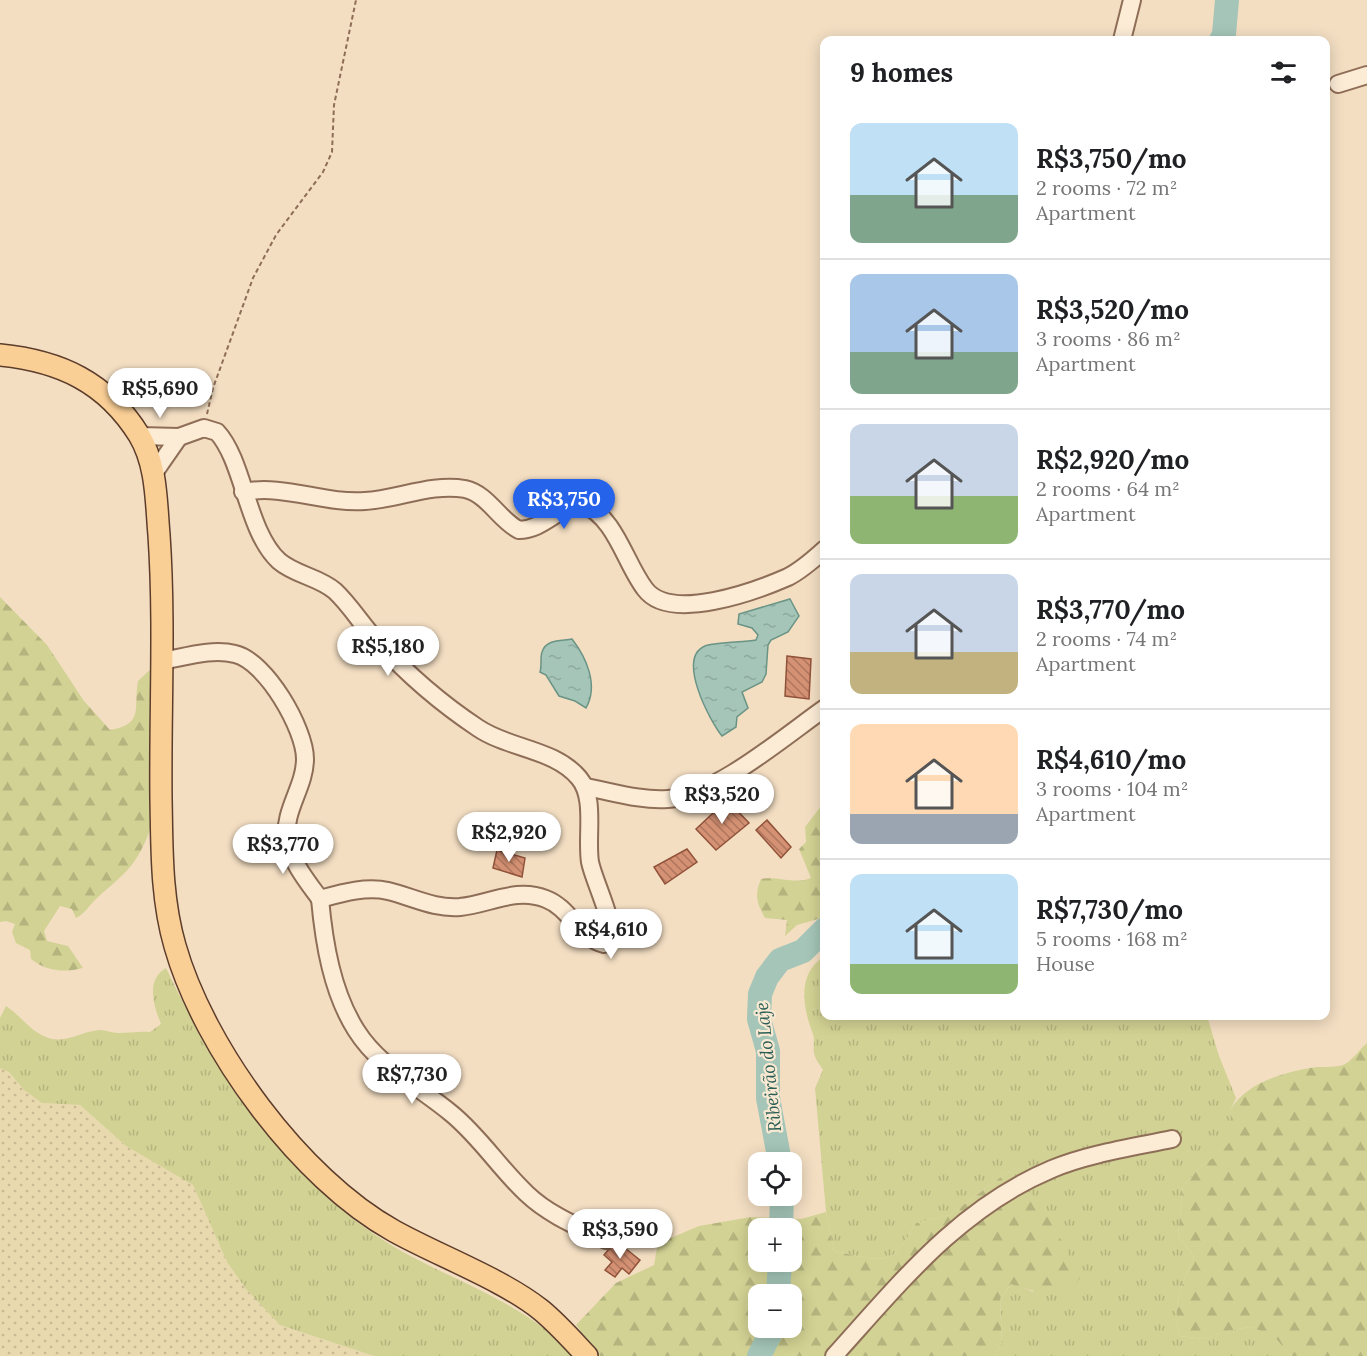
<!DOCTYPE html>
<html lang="en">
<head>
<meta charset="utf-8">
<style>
  :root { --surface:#fff; --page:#f6f6f6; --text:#202124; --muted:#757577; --line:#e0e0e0; --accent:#2563eb }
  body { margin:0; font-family:Lora,serif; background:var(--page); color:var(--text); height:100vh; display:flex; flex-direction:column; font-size:22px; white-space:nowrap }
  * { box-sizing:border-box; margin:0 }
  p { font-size:20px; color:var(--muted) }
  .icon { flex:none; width:33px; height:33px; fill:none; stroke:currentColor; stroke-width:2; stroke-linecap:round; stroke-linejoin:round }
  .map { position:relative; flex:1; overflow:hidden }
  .side { position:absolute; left:820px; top:36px; width:510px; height:984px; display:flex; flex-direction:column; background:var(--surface); border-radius:12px; box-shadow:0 3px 15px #0003 }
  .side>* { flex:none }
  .fabs { position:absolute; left:748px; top:1152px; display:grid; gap:12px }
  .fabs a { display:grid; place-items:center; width:54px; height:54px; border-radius:12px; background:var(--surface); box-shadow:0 3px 15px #0003; font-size:30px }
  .price { position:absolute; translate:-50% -51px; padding:0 14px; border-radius:21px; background:#fff; color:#222; font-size:20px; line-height:39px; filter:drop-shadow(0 2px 3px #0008) }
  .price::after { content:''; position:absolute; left:50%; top:36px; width:18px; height:14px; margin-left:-9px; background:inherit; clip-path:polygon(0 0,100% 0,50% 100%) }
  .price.current { background:var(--accent); color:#fff }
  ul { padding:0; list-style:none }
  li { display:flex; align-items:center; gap:18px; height:150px; padding:0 30px }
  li+li { border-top:2px solid var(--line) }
  li span { display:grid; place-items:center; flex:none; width:168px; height:120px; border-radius:12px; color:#555 }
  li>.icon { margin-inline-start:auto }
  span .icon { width:72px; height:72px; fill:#fffc; stroke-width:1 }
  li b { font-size:26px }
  h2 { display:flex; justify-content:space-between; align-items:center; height:72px; padding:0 30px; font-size:26px }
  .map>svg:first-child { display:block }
  .farmland { fill:url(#farmland-dots) }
  .grass { fill:url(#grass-tufts) }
  .forest { fill:url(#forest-firs); fill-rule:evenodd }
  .water { fill:url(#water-ripples); stroke:#6a9485; stroke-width:1.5 }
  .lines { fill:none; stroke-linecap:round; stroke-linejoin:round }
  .river { stroke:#a4c5b8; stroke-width:24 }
  .building { fill:url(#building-back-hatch); stroke:#91523a; stroke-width:1.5 }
  .minor-casing { stroke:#8f6e57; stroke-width:20 }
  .major-casing { stroke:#5c3c2b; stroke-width:24 }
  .path { stroke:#8f6e57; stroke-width:2; stroke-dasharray:4.5 3; stroke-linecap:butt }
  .minor { stroke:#fcecd6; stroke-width:16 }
  .major { stroke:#facf96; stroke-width:21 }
  .labels { text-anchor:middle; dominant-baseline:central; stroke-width:4.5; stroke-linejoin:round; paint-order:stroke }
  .water-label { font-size:18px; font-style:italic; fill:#2a5e55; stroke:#f9e9d2 }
</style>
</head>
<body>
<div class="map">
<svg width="1367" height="1356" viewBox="0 0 1367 1356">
  <defs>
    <pattern id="farmland-dots" width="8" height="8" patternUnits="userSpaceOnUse" patternTransform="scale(1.5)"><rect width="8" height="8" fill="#e9d9ae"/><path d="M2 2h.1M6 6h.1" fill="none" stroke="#c9ba95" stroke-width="1.8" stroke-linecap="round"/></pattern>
    <pattern id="grass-tufts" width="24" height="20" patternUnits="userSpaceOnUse" patternTransform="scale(1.5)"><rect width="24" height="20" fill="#d2d294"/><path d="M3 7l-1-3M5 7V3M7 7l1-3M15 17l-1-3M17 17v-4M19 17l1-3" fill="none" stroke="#b5b47f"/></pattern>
    <pattern id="forest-firs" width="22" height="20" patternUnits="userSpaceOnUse" patternTransform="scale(1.5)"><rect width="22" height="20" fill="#d2d294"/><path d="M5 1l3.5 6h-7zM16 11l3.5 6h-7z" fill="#b5b47f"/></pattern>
    <pattern id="water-ripples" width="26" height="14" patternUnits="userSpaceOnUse" patternTransform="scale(1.5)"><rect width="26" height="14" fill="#a4c5b8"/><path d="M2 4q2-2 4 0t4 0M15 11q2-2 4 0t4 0" fill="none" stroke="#8ea99e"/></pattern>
    <pattern id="building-back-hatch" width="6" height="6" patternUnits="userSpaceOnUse" patternTransform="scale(1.5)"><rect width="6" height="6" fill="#d59173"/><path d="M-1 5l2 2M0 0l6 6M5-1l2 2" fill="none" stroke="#ae765e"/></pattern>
  </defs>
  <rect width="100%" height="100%" fill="#f3dec2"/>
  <polygon class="farmland" points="0,1068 9,1072 24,1090 42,1103 80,1105 126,1146 193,1185 227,1262 246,1289 280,1325 374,1356 0,1356"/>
  <g class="grass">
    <path d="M825 956V1016H1207L1219 1056 1236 1098 1230 1111 1237 1134 1220 1155 1202 1165 1183 1186 1178 1236 1194 1256C1182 1287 1171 1301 1180 1336L1204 1339 1226 1331 1250 1327 1273 1334 1291 1356H994L1002 1343 1000 1299 1012 1283 1033 1292 1055 1234 1044 1208 1009 1171 950 1215 916 1223C910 1232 905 1243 897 1251 883 1267 853 1254 834 1251L826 1212 815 1088 823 1070C820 1065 815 1059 814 1053 813 1047 815 1040 813 1034 803 1009 796 973 825 956Z"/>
    <path d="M166 968C219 1079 289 1184 396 1248 450 1280 534 1306 572 1356H374L280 1325 246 1289 227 1262 193 1185 126 1146 80 1105 42 1103 24 1090 9 1072 0 1068V1018L6 1006C20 1015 30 1031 46 1037 65 1045 81 1031 100 1030 106 1030 112 1033 118 1033 129 1033 139 1031 150 1032L161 1024C154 1006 145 980 166 968Z"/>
  </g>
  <g class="forest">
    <path d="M0 597 47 645 84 701 110 730C145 724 133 708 138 681L154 666 151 827C137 866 126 872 97 898 89 905 86 913 76 918L72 909 60 906 44 931 47 941 68 946 83 968C63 973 46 971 31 959L30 950 16 943 12 932 15 924 6 921 0 922Z"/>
    <path d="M825 801V917L797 925 785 936 787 920 765 918C757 903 754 896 761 879 779 876 794 885 811 878L799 849 806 842 805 827Z"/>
    <path d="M1367 1043V1356H1291L1273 1335 1250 1327 1227 1331 1204 1339 1180 1336C1171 1301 1182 1287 1194 1256L1178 1236 1183 1186 1202 1165 1220 1154 1236 1134 1230 1111C1244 1084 1281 1073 1310 1068 1320 1066 1333 1068 1343 1065 1351 1062 1360 1049 1367 1043Z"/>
    <path d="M1009 1171 1045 1208 1080 1278 1070 1290C1048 1295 1032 1292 1011 1284L1000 1299 1002 1343 994 1356H600L576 1325 616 1283 654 1265 657 1248 666 1240 699 1226 751 1217 801 1219 826 1212 834 1251C853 1254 883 1267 897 1251 905 1243 910 1232 916 1223L950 1215ZM759 1228H792V1262H759ZM759 1294H792V1328H759Z"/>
  </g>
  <g class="water">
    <path d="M790 599 799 616 788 632 771 640 768 645 766 674 762 682 742 692 748 708 737 717 736 727 722 736C710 721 676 658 705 646 711 643 745 642 756 640L758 635 752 628 738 624 739 614Z"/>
    <path d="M572 639C586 657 599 685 586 708L575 701 559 696 546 675 540 672C542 665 540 657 542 652 546 639 561 641 572 639Z"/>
  </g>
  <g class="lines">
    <g class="river">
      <polyline points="1221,40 1224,34 1227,0"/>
      <polyline points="780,1162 768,1098 768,1051 759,1019 760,994 767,977 780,960 803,951 825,929"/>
      <polyline points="781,1228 782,1196"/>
      <polyline points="778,1294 780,1262"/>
      <polyline points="759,1356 773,1328"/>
    </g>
  </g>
  <g class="building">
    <polygon points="787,656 811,659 809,699 785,696"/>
    <polygon points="727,800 749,823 716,850 696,829"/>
    <polygon points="767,820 791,847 781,858 756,830"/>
    <polygon points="687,849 697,862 665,884 654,867"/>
    <polygon points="497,850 525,858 522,877 493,868"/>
    <polygon points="616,1241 640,1260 629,1274 622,1268 615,1277 605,1270 612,1262 604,1255"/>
  </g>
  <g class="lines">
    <g class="minor-casing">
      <g id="minor">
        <polyline points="1122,40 1132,0"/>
        <polyline points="1338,84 1367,75"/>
        <path d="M140 436 179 437 204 428 217 432C244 461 247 532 279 561 295 575 319 577 335 591 352 607 363 627 379 643 408 675 442 704 478 728 509 749 555 749 579 778 596 798 586 836 590 862 594 882 615 921 610 940L604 944C579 938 570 908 546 899 516 887 490 904 460 907 434 909 413 897 388 891 366 886 342 893 320 899 307 881 291 862 287 839 283 811 305 787 305 759 305 729 266 661 235 654 212 648 185 657 162 661"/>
        <polyline points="154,473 179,437"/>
        <path d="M243 492C285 484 323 504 365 501 398 499 432 483 465 489 488 494 499 520 519 530 544 530 559 505 583 504 616 518 625 563 645 589 670 623 756 591 788 577 802 570 814 559 825 549"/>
        <path d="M586 787C613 792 641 801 668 799 715 796 785 736 825 708"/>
        <path d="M320 899C324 943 332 992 356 1030 379 1067 420 1087 452 1114 481 1138 500 1169 527 1194 549 1215 579 1227 606 1240"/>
        <path d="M834 1356C900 1283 959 1208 1052 1169 1087 1154 1134 1147 1172 1139"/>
      </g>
    </g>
    <g class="major-casing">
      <path id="major" d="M0 355C60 361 106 382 139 435 157 465 156 501 159 535 165 623 160 711 161 799 162 848 161 898 175 946 204 1048 300 1179 394 1231 439 1256 502 1279 541 1310 558 1324 572 1340 587 1356"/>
    </g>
    <polyline class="path" points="207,414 213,388 253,278 276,235 323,172 332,152 334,105 356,0"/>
    <use href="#minor" class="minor"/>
    <use href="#major" class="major"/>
  </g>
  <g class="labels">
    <g class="water-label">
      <text transform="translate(768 1067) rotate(-96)">Ribeirão do Laje</text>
    </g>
  </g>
</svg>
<div class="fabs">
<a><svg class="icon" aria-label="locate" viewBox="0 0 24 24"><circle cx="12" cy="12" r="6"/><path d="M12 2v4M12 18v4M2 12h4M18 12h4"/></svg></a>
<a>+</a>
<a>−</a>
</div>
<b class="price" style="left:160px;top:419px">R$5,690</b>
<b class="price current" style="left:564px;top:530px">R$3,750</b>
<b class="price" style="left:388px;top:677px">R$5,180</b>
<b class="price" style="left:722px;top:825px">R$3,520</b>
<b class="price" style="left:509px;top:863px">R$2,920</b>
<b class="price" style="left:283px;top:875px">R$3,770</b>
<b class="price" style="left:611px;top:960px">R$4,610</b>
<b class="price" style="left:412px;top:1105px">R$7,730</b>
<b class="price" style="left:620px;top:1260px">R$3,590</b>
<section class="side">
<h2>9 homes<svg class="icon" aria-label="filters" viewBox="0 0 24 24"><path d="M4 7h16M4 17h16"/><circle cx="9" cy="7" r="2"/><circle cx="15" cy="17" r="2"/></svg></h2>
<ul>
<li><span style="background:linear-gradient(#bfe0f5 60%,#7fa58c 0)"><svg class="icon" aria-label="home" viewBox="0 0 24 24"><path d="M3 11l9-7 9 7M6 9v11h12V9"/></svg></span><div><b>R$3,750/mo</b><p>2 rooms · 72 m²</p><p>Apartment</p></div></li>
<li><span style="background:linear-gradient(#a9c7e8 65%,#7fa58c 0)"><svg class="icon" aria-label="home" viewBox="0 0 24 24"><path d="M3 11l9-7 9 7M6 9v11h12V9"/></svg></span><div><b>R$3,520/mo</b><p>3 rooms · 86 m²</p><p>Apartment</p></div></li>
<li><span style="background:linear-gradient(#c9d6e8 60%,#8fb573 0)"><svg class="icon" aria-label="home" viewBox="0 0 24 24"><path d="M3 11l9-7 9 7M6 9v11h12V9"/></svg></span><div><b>R$2,920/mo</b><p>2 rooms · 64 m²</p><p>Apartment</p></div></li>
<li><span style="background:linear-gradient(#c9d6e8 65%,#c2b280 0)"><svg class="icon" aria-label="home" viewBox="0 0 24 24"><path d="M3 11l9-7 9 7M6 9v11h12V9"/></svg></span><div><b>R$3,770/mo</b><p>2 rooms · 74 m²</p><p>Apartment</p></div></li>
<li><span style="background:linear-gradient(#ffd9b3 75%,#9aa5b1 0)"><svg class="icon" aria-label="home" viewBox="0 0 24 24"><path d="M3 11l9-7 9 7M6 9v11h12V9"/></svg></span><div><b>R$4,610/mo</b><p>3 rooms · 104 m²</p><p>Apartment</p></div></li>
<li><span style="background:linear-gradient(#bfe0f5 75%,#8fb573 0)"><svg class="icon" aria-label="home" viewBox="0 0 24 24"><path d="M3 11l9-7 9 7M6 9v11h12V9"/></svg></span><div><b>R$7,730/mo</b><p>5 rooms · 168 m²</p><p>House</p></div></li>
</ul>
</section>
</div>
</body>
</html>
